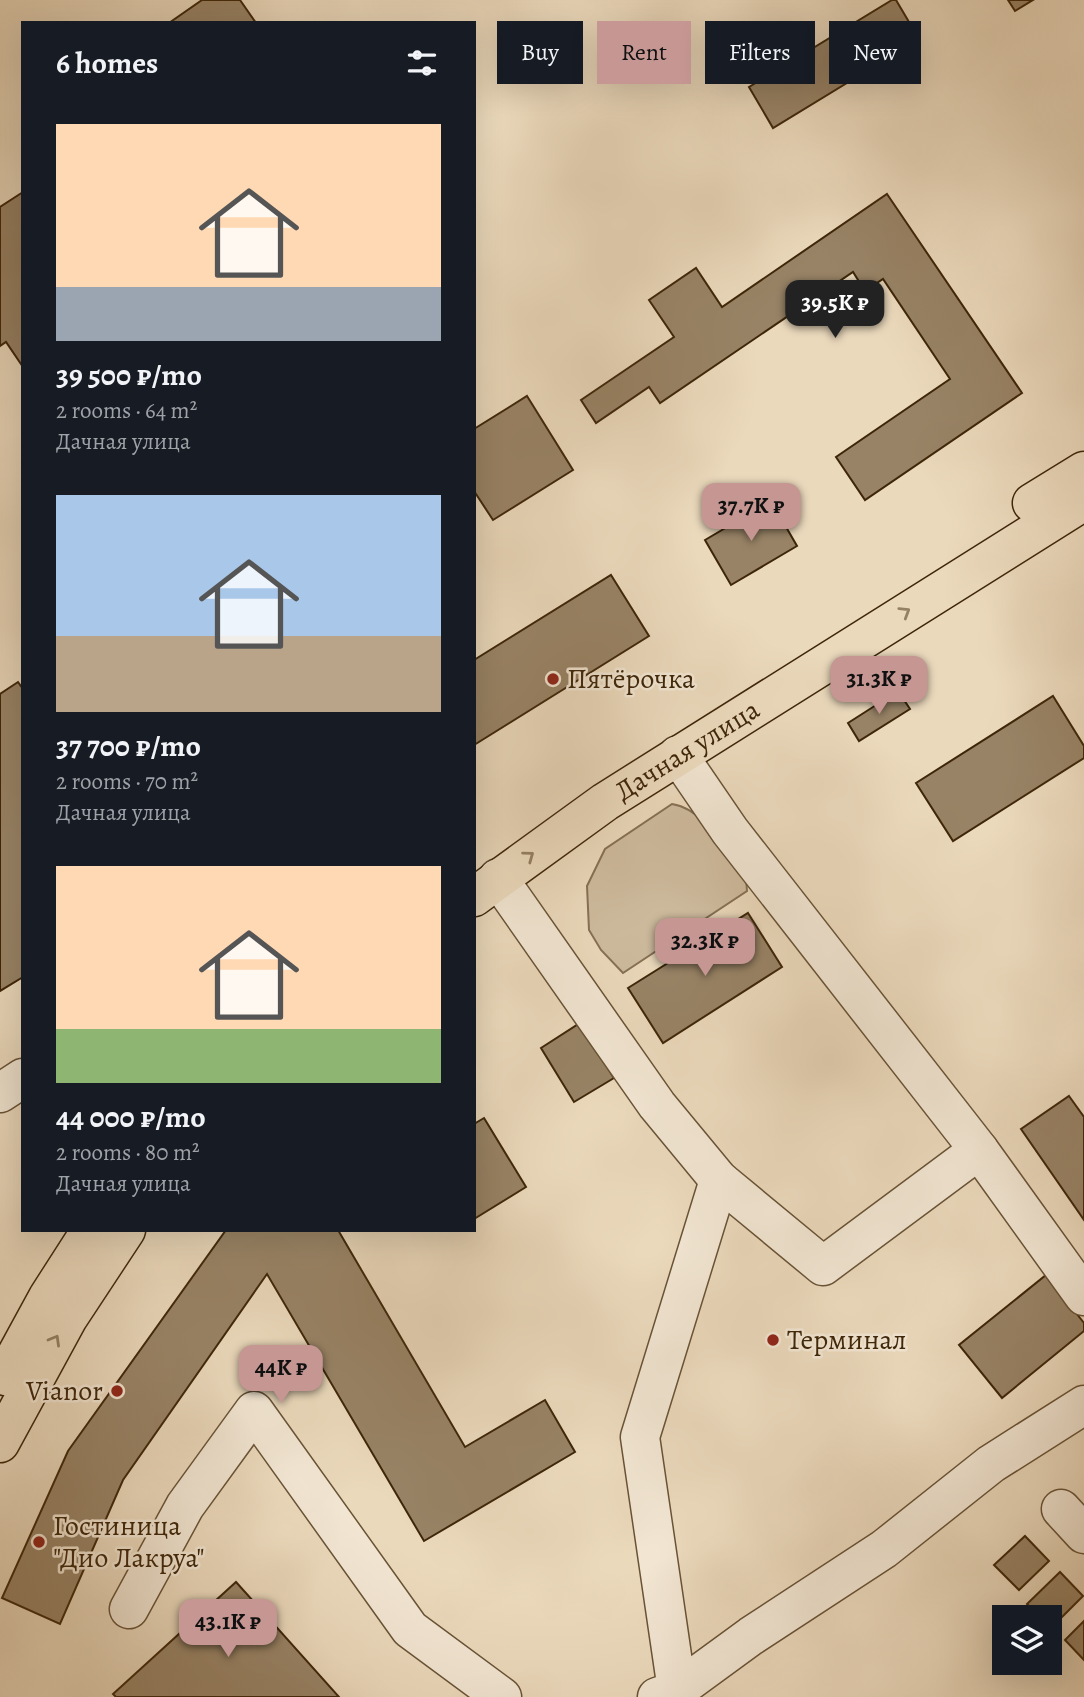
<!DOCTYPE html>
<html lang="en">
<head>
<meta charset="utf-8">
<style>
  :root { --surface:#171b24; --page:#242831; --text:#f1f3f6; --muted:#9ea1a6; --accent:#c59692 }
  body { margin:0; font-family:Alegreya,serif; background:var(--page); color:var(--text); height:100vh; display:flex; flex-direction:column; font-size:26px; white-space:nowrap }
  * { box-sizing:border-box; margin:0 }
  p { font-size:23px; color:var(--muted) }
  .icon { flex:none; width:38px; height:38px; fill:none; stroke:currentColor; stroke-width:2; stroke-linecap:round; stroke-linejoin:round }
  .map { position:relative; flex:1; overflow:hidden }
  .side { position:absolute; left:21px; top:21px; width:455px; height:1211px; display:flex; flex-direction:column; background:var(--surface); border-radius:0px; box-shadow:0 7px 28px #0002 }
  .side>* { flex:none }
  .hud { position:absolute; left:497px; top:21px; width:481px; height:63px; display:flex; gap:14px }
  .buttons { position:absolute; left:992px; top:1605px; display:grid; gap:14px }
  .buttons a { display:grid; place-items:center; width:70px; height:70px; border-radius:0px; background:var(--surface); box-shadow:0 7px 28px #0002; font-size:35px }
  .price { position:absolute; translate:-50% -60px; padding:0 16px; border-radius:14px; background:var(--accent); color:#111; font-size:23px; line-height:46px; filter:drop-shadow(0 2px 4px #0008) }
  .price::after { content:''; position:absolute; left:50%; top:42px; width:21px; height:16px; margin-left:-10px; background:inherit; clip-path:polygon(0 0,100% 0,50% 100%) }
  .price.selected { background:#222; color:#fff }
  ul { padding:0; list-style:none }
  li { display:grid; align-content:center; gap:14px; height:371px; padding:0 35px }
  li span { display:grid; place-items:center; height:217px; border-radius:0px; color:#555 }
  li>.icon { margin-inline-start:auto }
  span .icon { width:126px; height:126px; fill:#fffc; stroke-width:1 }
  li b { font-size:30px }
  h2 { display:flex; justify-content:space-between; align-items:center; height:84px; padding:0 35px; font-size:30px }
  .pill { padding:0 24px; border-radius:0px; background:var(--surface); box-shadow:0 7px 28px #0002; font-size:24px; line-height:63px }
  .pill.selected { background:var(--accent); color:#111 }
  .map>svg:first-child { display:block }
  .green { fill:#cebb9e; stroke:#867054; stroke-width:2 }
  .building { fill:#988366; stroke:#3e2609; stroke-width:2 }
  .lines { fill:none; stroke-linecap:round; stroke-linejoin:round }
  .minor-casing { stroke:#695336; stroke-width:41 }
  .major-casing { stroke:#3e2609; stroke-width:41 }
  .minor { stroke:#f2e6d3; stroke-width:38 }
  .major { stroke:#ebd9bc; stroke-width:38 }
  .oneway { stroke:#948062 }
  .poi-dot { fill:#8f2418; stroke:#f2e6d3; stroke-width:2.5 }
  .labels { text-anchor:middle; dominant-baseline:central; stroke-width:5; stroke-linejoin:round; paint-order:stroke }
  .poi-label { font-size:28px; fill:#3e2609; stroke:#f2e6d3; text-anchor:start }
  .street-label { font-size:28px; fill:#3e2609; stroke:#f2e6d3 }
</style>
</head>
<body>
<div class="map">
<svg width="1084" height="1697" viewBox="0 0 1084 1697">
  <rect width="100%" height="100%" fill="#ebd9bc"/>
  <filter id="stains"><feTurbulence type="fractalNoise" baseFrequency=".00286" numOctaves="4"/><feColorMatrix values="0 0 0 0 .2 0 0 0 0 .09 0 0 0 0 .02 0 0 0 .5 -.17"/></filter>
  <radialGradient id="worn" r=".72"><stop offset=".6" stop-color="#630" stop-opacity="0"/><stop offset="1" stop-color="#630" stop-opacity=".3"/></radialGradient>
  <path class="green" d="M672 804C706 809 726 852 746 879L747 891 623 973 601 950 589 930 587 886 605 849Z"/>
  <g class="building">
    <polygon points="202,0 240,0 256,23 169,23"/>
    <polygon points="892,0 896,0 919,39 773,128 749,87"/>
    <polygon points="1008,0 1033,0 1015,11"/>
    <polygon points="23,192 23,367 6,342 0,346 0,207"/>
    <polygon points="887,194 1022,393 865,500 836,457 950,379 883,279 865,291 853,272 660,403 649,387 596,423 581,400 674,337 649,300 696,268 722,307"/>
    <polygon points="527,396 573,470 493,520 474,491 474,429"/>
    <polygon points="771,501 797,546 731,585 705,540"/>
    <polygon points="611,575 649,636 474,745 474,660"/>
    <polygon points="18,682 23,689 23,977 0,991 0,694"/>
    <polygon points="898,691 910,709 859,741 848,723"/>
    <polygon points="1053,696 1084,746 1084,758 953,841 916,783"/>
    <polygon points="748,913 782,967 663,1043 628,988"/>
    <polygon points="580,1023 614,1078 574,1102 541,1048"/>
    <polygon points="1069,1096 1084,1117 1084,1220 1021,1129"/>
    <polygon points="484,1118 526,1187 474,1219 474,1124"/>
    <polygon points="226,1230 338,1230 465,1447 545,1400 575,1452 424,1541 267,1274 123,1480 60,1624 2,1598 68,1451"/>
    <polygon points="1046,1275 1084,1323 1084,1331 1002,1398 959,1345"/>
    <polygon points="1025,1536 1049,1561 1019,1590 994,1565"/>
    <polygon points="1060,1572 1083,1596 1051,1628 1050,1617 1040,1617 1027,1604"/>
    <polygon points="236,1582 339,1697 116,1697 113,1694"/>
    <polygon points="1084,1621 1084,1660 1065,1640"/>
  </g>
  <g class="lines">
    <g class="minor-casing">
      <g id="minor">
        <polyline points="678,755 730,831 979,1150"/>
        <polyline points="498,878 657,1105 719,1180 823,1266 979,1150 1084,1296"/>
        <polyline points="0,1093 23,1078"/>
        <polyline points="1061,1509 1084,1534"/>
        <polyline points="129,1609 185,1506 254,1411 410,1629 502,1697"/>
        <polyline points="677,1690 640,1437 719,1180"/>
        <polyline points="657,1697 677,1690 751,1636 884,1549 991,1464 1084,1405"/>
      </g>
    </g>
    <g class="major-casing">
      <g id="major">
        <polyline points="1032,503 1084,471"/>
        <path id="s1" d="M474 897 605 802 1084 501"/>
        <polyline points="5,1376 48,1297 91,1230"/>
        <polyline points="0,1443 68,1318 126,1230"/>
      </g>
    </g>
    <use href="#minor" class="minor"/>
    <use href="#major" class="major"/>
  </g>
  <defs><path id="oneway-chevron" d="M-2-3.5L2.5 0L-2 3.5" fill="none" stroke-width="1.6" stroke-linecap="round" stroke-linejoin="round" transform="scale(1.75)"/></defs>
  <g class="oneway">
    <use href="#oneway-chevron" transform="translate(905 612) rotate(-32)"/>
    <use href="#oneway-chevron" transform="translate(529 856) rotate(-36)"/>
    <use href="#oneway-chevron" transform="translate(55 1340) rotate(-60)"/>
  </g>
  <g class="poi-dot">
    <circle cx="553" cy="679" r="7"/>
    <circle cx="773" cy="1340" r="7"/>
    <circle cx="117" cy="1391" r="7"/>
    <circle cx="39" cy="1542" r="7"/>
  </g>
  <g class="labels">
    <g class="poi-label">
      <text x="567" y="679">Пятёрочка</text>
      <text x="787" y="1340">Терминал</text>
      <text x="103" y="1391" text-anchor="end">Vianor</text>
      <text x="53" y="1526">Гостиница<tspan x="53" dy="32">"Дио Лакруа"</tspan></text>
    </g>
    <g class="street-label">
      <text stroke="none"><textPath href="#s1" startOffset="259">Дачная улица</textPath></text>
    </g>
  </g>
  <rect width="100%" height="100%" filter="url(#stains)"/>
  <rect width="100%" height="100%" fill="url(#worn)"/>
</svg>
<div class="buttons">
<a><svg class="icon" aria-label="layers" viewBox="0 0 24 24"><path d="M12 4l9 5-9 5-9-5zM3 14l9 5 9-5"/></svg></a>
</div>
<b class="price selected" style="left:835px;top:340px">39.5K ₽</b>
<b class="price" style="left:751px;top:543px">37.7K ₽</b>
<b class="price" style="left:879px;top:716px">31.3K ₽</b>
<b class="price" style="left:705px;top:978px">32.3K ₽</b>
<b class="price" style="left:281px;top:1405px">44K ₽</b>
<b class="price" style="left:228px;top:1659px">43.1K ₽</b>
<div class="hud">
<a class="pill">Buy</a>
<a class="pill selected">Rent</a>
<a class="pill">Filters</a>
<a class="pill">New</a>
</div>
<section class="side">
<h2>6 homes<svg class="icon" aria-label="filters" viewBox="0 0 24 24"><path d="M4 7h16M4 17h16"/><circle cx="9" cy="7" r="2"/><circle cx="15" cy="17" r="2"/></svg></h2>
<ul>
<li><span style="background:linear-gradient(#ffd9b3 75%,#9aa5b1 0)"><svg class="icon" aria-label="home" viewBox="0 0 24 24"><path d="M3 11l9-7 9 7M6 9v11h12V9"/></svg></span><div><b>39 500 ₽/mo</b><p>2 rooms · 64 m²</p><p>Дачная улица</p></div></li>
<li><span style="background:linear-gradient(#a9c7e8 65%,#b9a48a 0)"><svg class="icon" aria-label="home" viewBox="0 0 24 24"><path d="M3 11l9-7 9 7M6 9v11h12V9"/></svg></span><div><b>37 700 ₽/mo</b><p>2 rooms · 70 m²</p><p>Дачная улица</p></div></li>
<li><span style="background:linear-gradient(#ffd9b3 75%,#8fb573 0)"><svg class="icon" aria-label="home" viewBox="0 0 24 24"><path d="M3 11l9-7 9 7M6 9v11h12V9"/></svg></span><div><b>44 000 ₽/mo</b><p>2 rooms · 80 m²</p><p>Дачная улица</p></div></li>
</ul>
</section>
</div>
</body>
</html>
